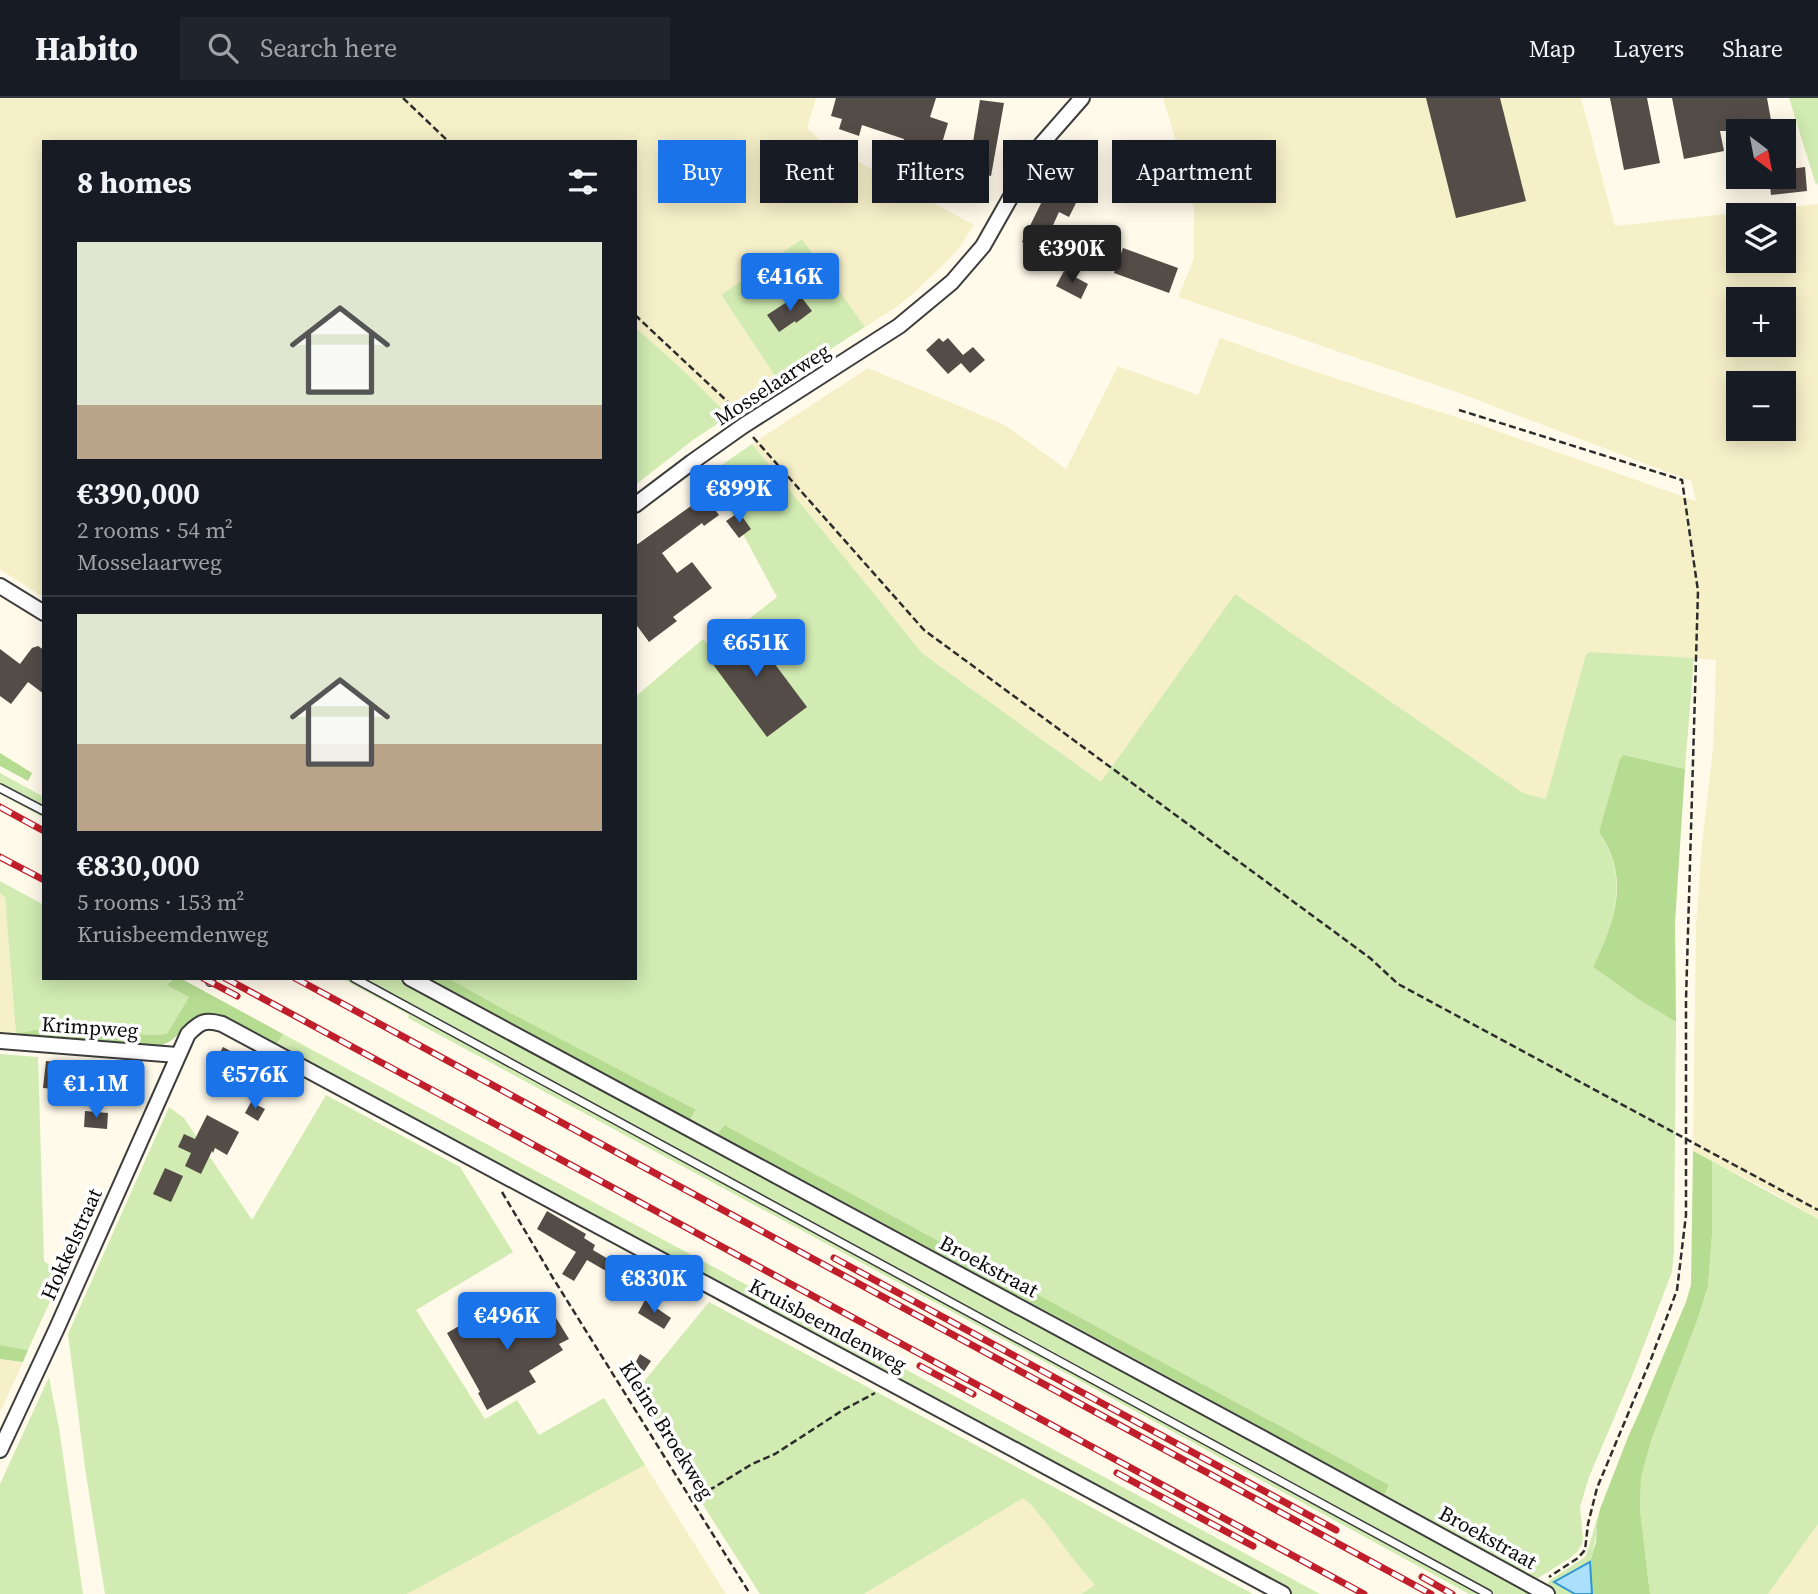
<!DOCTYPE html>
<html lang="en">
<head>
<meta charset="utf-8">
<style>
  :root { --surface:#171b24; --page:#20242c; --text:#f1f3f6; --muted:#9ea1a6; --line:#363941; --accent:#1a73e8 }
  body { margin:0; font-family:"Source Serif 4",serif; background:var(--page); color:var(--text); height:100vh; display:flex; flex-direction:column; font-size:26px; white-space:nowrap }
  * { box-sizing:border-box; margin:0 }
  p { font-size:23px; color:var(--muted) }
  .icon { flex:none; width:38px; height:38px; fill:none; stroke:currentColor; stroke-width:2; stroke-linecap:round; stroke-linejoin:round }
  .map { position:relative; flex:1; overflow:hidden }
  .side { position:absolute; left:42px; top:42px; width:595px; height:840px; display:flex; flex-direction:column; background:var(--surface); border-radius:0px; box-shadow:0 4px 18px #0003 }
  .side>* { flex:none }
  .guide { position:absolute; left:658px; top:42px; width:665px; height:63px; display:flex; gap:14px }
  .needle { width:46px; rotate:148deg }
  .tools { position:absolute; left:1726px; top:21px; display:grid; gap:14px }
  .tools a { display:grid; place-items:center; width:70px; height:70px; border-radius:0px; background:var(--surface); box-shadow:0 4px 18px #0003; font-size:35px }
  .price { position:absolute; translate:-50% -60px; padding:0 16px; border-radius:7px; background:var(--accent); color:#fff; font-size:23px; line-height:46px; filter:drop-shadow(0 2px 4px #0008) }
  .price::after { content:''; position:absolute; left:50%; top:42px; width:21px; height:16px; margin-left:-10px; background:inherit; clip-path:polygon(0 0,100% 0,50% 100%) }
  .price.current { background:#222; color:#fff }
  ul { padding:0; list-style:none }
  li { display:grid; align-content:center; gap:14px; height:371px; padding:0 35px }
  li+li { border-top:2px solid var(--line) }
  li span { display:grid; place-items:center; height:217px; border-radius:0px; color:#555 }
  li>.icon { margin-inline-start:auto }
  span .icon { width:126px; height:126px; fill:#fffc; stroke-width:1 }
  li b { font-size:30px }
  h2 { display:flex; justify-content:space-between; align-items:center; height:84px; padding:0 35px; font-size:30px }
  .pill { padding:0 24px; border-radius:0px; background:var(--surface); box-shadow:0 4px 18px #0003; font-size:24px; line-height:63px }
  .pill.current { background:var(--accent); color:#fff }
  header { display:flex; align-items:center; gap:42px; box-sizing:border-box; height:98px; padding:0 35px; background:var(--surface); border-bottom:2px solid var(--line) }
  header strong { font-size:33px }
  nav { display:flex; gap:38px; margin-inline-start:auto; font-size:24px }
  .search { width:490px; height:63px; background:var(--page); display:flex; align-items:center; gap:18px; box-sizing:border-box; padding:0 24px; border-radius:0px; color:var(--muted); font-size:26px }
  .map>svg:first-child { display:block }
  .farmland { fill:#f6f0c9; fill-rule:evenodd }
  .green { fill:#d1ebb2; fill-rule:evenodd }
  .forest { fill:#b5dc91 }
  .water { fill:#acdff9; stroke:#2f97d3; stroke-width:2 }
  .building { fill:#544c47 }
  .lines { fill:none; stroke-linecap:round; stroke-linejoin:round }
  .service-casing { stroke:#3e3e3e; stroke-width:10 }
  .minor-casing { stroke:#3e3e3e; stroke-width:18 }
  .path { stroke:#2d2d2d; stroke-width:2.5; stroke-dasharray:7 3.5; stroke-linecap:butt }
  .service { stroke:#fff; stroke-width:7 }
  .minor { stroke:#fff; stroke-width:14 }
  .rail-casing { stroke:#c11e2b; stroke-width:7 }
  .rail { stroke:#fff; stroke-width:4.5; stroke-dasharray:13; stroke-linecap:butt }
  .labels { text-anchor:middle; dominant-baseline:central; stroke-width:7; stroke-linejoin:round; paint-order:stroke }
  .street-label { font-size:21px; fill:#0b0b0b; stroke:#fff }
</style>
</head>
<body>
<header>
<strong>Habito</strong>
<div class="search"><svg class="icon" aria-label="search" viewBox="0 0 24 24"><circle cx="10" cy="10" r="6"/><path d="M15 15l6 6"/></svg>Search here</div>
<nav><a>Map</a><a>Layers</a><a>Share</a></nav>
</header>
<div class="map">
<svg width="1818" height="1496" viewBox="0 0 1818 1496">
  <rect width="100%" height="100%" fill="#fffaea"/>
  <g class="farmland">
    <polygon points="0,0 816,0 807,30 822,44 974,127 956,154 916,193 895,210 865,229 802,141 721,198 779,284 729,318 686,275 635,229 635,44 44,44 44,500 0,471"/>
    <path d="M1163 0H1581L1615 128 1818 106V1121L1766 1091 1693 1053 1696 829 1702 745 1713 651 1716 562 1590 554 1586 555 1547 701 1523 695 1235 497 1101 684 923 556 752 346 868 270 1005 327 1066 371 1118 268 1198 297 1220 240 1304 270 1477 326 1696 403 1691 383 1451 292 1178 199 1194 160V112L1191 94ZM1738 117H1783V163H1738ZM1738 201H1783V247H1738ZM1738 285H1783V331H1738Z"/>
    <polygon points="0,795 5,798 16,936 0,935"/>
    <polygon points="0,1261 23,1264 0,1314"/>
    <polygon points="645,1367 726,1496 407,1496"/>
    <polygon points="1023,1400 1031,1407 1047,1426 1080,1470 1095,1487 1081,1496 864,1496"/>
    <polygon points="1818,1426 1818,1496 1768,1496"/>
  </g>
  <g class="green">
    <polygon points="1789,0 1818,0 1818,85 1816,87"/>
    <polygon points="802,141 865,229 779,284 721,197"/>
    <polygon points="635,229 686,275 729,318 693,342 635,387"/>
    <path d="M752 346 923 556 1101 684 1235 496 1523 695 1546 701 1586 556 1590 554 1694 560 1685 671 1625 657 1599 734C1630 781 1615 822 1593 869L1638 901 1676 924 1674 1152 1672 1174 1632 1278 1589 1379 1580 1409 1583 1441 1582 1446 1577 1454 1570 1460 1543 1477 1538 1480 1525 1479 688 1025 696 1013 509 914 448 880H635V599L703 541 712 550 777 499 710 375ZM723 1027 1389 1387 1384 1397 1180 1285 719 1036Z"/>
    <polygon points="0,675 44,699 44,720 0,696"/>
    <polygon points="0,783 44,807 44,880 180,880 174,880 169,883 189,899 167,936 150,937 79,933 48,929 16,936 5,799 0,795"/>
    <polygon points="341,880 402,880 787,1087 1539,1496 1469,1496 1062,1273 408,920 409,917"/>
    <polygon points="283,936 795,1213 796,1212 1320,1496 1291,1496 275,948"/>
    <polygon points="0,956 38,959 44,1163 62,1177 28,1252 0,1247"/>
    <polygon points="326,997 460,1069 513,1154 416,1212 485,1321 517,1302 539,1337 604,1300 645,1367 407,1496 105,1496 85,1370 68,1236 169,1009 184,1020 252,1122"/>
    <polygon points="1712,1063 1818,1121 1818,1426 1768,1496 1650,1496 1640,1412 1641,1380 1651,1343 1697,1223 1708,1188 1712,1137"/>
    <polygon points="709,1204 1253,1496 1081,1496 1095,1487 1080,1470 1047,1426 1031,1407 1023,1400 864,1496 760,1496 705,1410 637,1292"/>
    <polygon points="49,1279 59,1330 83,1496 0,1496 0,1386"/>
    <path d="M1600 1411C1596 1431 1596 1445 1590 1464L1555 1484 1575 1496H1554L1548 1493 1547 1488 1549 1483 1585 1459 1589 1448Z"/>
  </g>
  <g class="forest">
    <polygon points="0,655 32,675 28,683 0,668"/>
    <path d="M1624 657 1685 671 1675 825 1676 924 1638 901 1593 869C1615 822 1631 781 1599 734L1620 661Z"/>
    <path d="M174 880H180L283 936 275 948 197 920C182 929 177 944 158 948L16 940V936L48 929 79 933 150 937 167 936 189 899 167 887Z"/>
    <polygon points="418,880 448,880 509,914 696,1012 688,1025"/>
    <polygon points="724,1027 1389,1387 1384,1397 1180,1285 718,1036"/>
    <polygon points="1693,1053 1712,1063 1712,1137 1708,1188 1697,1223 1651,1343 1641,1380 1640,1412 1650,1496 1592,1496 1590,1464 1596,1444 1597,1426 1600,1411 1628,1339 1639,1315 1686,1204 1691,1187"/>
    <polygon points="0,1247 28,1252 23,1264 0,1261"/>
  </g>
  <polygon class="water" points="1590,1464 1592,1496 1575,1496 1554,1484"/>
  <g class="building">
    <polygon points="836,0 936,0 930,19 948,25 937,62 901,51 904,41 862,27 859,38 839,31 842,21 831,18"/>
    <polygon points="1426,0 1500,0 1526,103 1456,120"/>
    <polygon points="1610,0 1647,0 1660,65 1624,72"/>
    <polygon points="1672,0 1767,0 1773,33 1720,33 1724,53 1684,61"/>
    <polygon points="980,2 1004,5 991,78 968,74"/>
    <polygon points="1805,69 1807,93 1771,97 1769,79 1783,79 1783,72"/>
    <polygon points="1051,85 1079,99 1069,119 1059,114 1049,136 1059,141 1053,153 1042,147 1039,153 1022,144"/>
    <polygon points="1123,150 1178,170 1169,195 1114,175"/>
    <polygon points="1064,173 1088,186 1081,201 1056,188"/>
    <polygon points="799,196 812,213 796,225 795,223 779,234 767,217"/>
    <polygon points="939,240 943,244 948,240 963,257 973,249 985,262 970,275 961,265 948,276 926,252"/>
    <polygon points="705,398 719,417 704,428 702,425 662,455 677,475 692,464 712,490 673,519 677,523 649,544 635,525 635,448"/>
    <polygon points="739,414 751,431 739,440 726,423"/>
    <polygon points="741,521 807,609 767,639 709,561 719,553 712,544"/>
    <polygon points="38,548 44,552 44,596 28,584 11,606 0,598 0,551 20,566 32,550"/>
    <polygon points="223,949 251,964 242,981 232,976 229,982 210,972"/>
    <polygon points="46,963 72,965 71,979 97,981 95,1007 80,1006 81,993 43,990"/>
    <polygon points="251,1004 265,1011 258,1023 245,1015"/>
    <polygon points="85,1013 108,1015 107,1031 84,1029"/>
    <polygon points="207,1017 239,1034 227,1057 215,1050 213,1055 212,1053 201,1076 185,1068 191,1055 178,1049 184,1036 195,1041"/>
    <polygon points="165,1070 183,1078 171,1104 153,1096"/>
    <polygon points="547,1113 586,1136 584,1140 595,1147 593,1152 620,1168 624,1161 650,1176 641,1193 587,1162 574,1183 562,1176 576,1154 537,1131"/>
    <polygon points="645,1202 671,1220 664,1231 638,1215"/>
    <polygon points="548,1207 569,1241 559,1246 563,1252 529,1273 536,1284 487,1312 478,1295 480,1294 447,1235 483,1214 491,1228 501,1223 506,1230"/>
    <polygon points="640,1256 651,1263 643,1275 633,1269"/>
  </g>
  <g class="lines">
    <g class="service-casing">
      <g id="service">
        <polyline points="0,690 44,713"/>
        <polyline points="354,880 1488,1496"/>
        <polyline points="210,884 212,880"/>
      </g>
    </g>
    <g class="minor-casing">
      <g id="minor">
        <polyline points="635,407 692,364 743,328 899,228 952,184 983,148 1039,49 1082,0"/>
        <polyline points="0,488 44,515"/>
        <polyline points="410,880 1264,1341 1547,1496"/>
        <polyline points="0,943 177,957"/>
        <path d="M0 1352 57 1230 188 936C200 924 205 921 222 926L1283 1496"/>
      </g>
    </g>
    <g class="path">
      <polyline points="403,0 449,44"/>
      <polyline points="635,217 729,305 735,314"/>
      <polyline points="1459,312 1682,382 1698,493 1686,902 1686,1117 1677,1192 1651,1261 1597,1390 1588,1426 1585,1452 1578,1460 1549,1479"/>
      <polyline points="753,339 924,532 1370,860 1398,886 1818,1112"/>
      <polyline points="502,1094 553,1180 750,1496"/>
      <polyline points="689,1400 713,1390 752,1366 775,1356 843,1312 875,1295"/>
    </g>
    <use href="#service" class="service"/>
    <use href="#minor" class="minor"/>
    <g class="rail-casing">
      <g id="rail">
        <polyline points="0,709 44,733"/>
        <polyline points="0,759 44,782"/>
        <polyline points="203,880 237,898"/>
        <polyline points="225,880 1364,1496"/>
        <polyline points="295,880 1431,1496"/>
        <polyline points="834,1160 1336,1432"/>
        <polyline points="920,1268 973,1296"/>
        <polyline points="1117,1375 1253,1448"/>
        <polyline points="1422,1479 1452,1496"/>
      </g>
    </g>
    <use href="#rail" class="rail"/>
  </g>
  <g class="labels">
    <g class="street-label">
      <text transform="translate(772 286) rotate(-33)">Mosselaarweg</text>
      <text transform="translate(90 929) rotate(4)">Krimpweg</text>
      <text transform="translate(71 1146) rotate(-66)">Hokkelstraat</text>
      <text transform="translate(989 1168) rotate(28)">Broekstraat</text>
      <text transform="translate(828 1227) rotate(28)">Kruisbeemdenweg</text>
      <text transform="translate(667 1332) rotate(58)">Kleine Broekweg</text>
      <text transform="translate(1488 1439) rotate(29)">Broekstraat</text>
    </g>
  </g>
</svg>
<div class="tools">
<a><svg class="needle" viewBox="-14 -14 28 28"><path d="M0-13l5 13h-10z" fill="#e53935"/><path d="M0 13l5-13h-10z" fill="#9ea1a6"/></svg></a>
<a><svg class="icon" aria-label="layers" viewBox="0 0 24 24"><path d="M12 4l9 5-9 5-9-5zM3 14l9 5 9-5"/></svg></a>
<a>+</a>
<a>−</a>
</div>
<b class="price current" style="left:1072px;top:187px">€390K</b>
<b class="price" style="left:790px;top:215px">€416K</b>
<b class="price" style="left:739px;top:427px">€899K</b>
<b class="price" style="left:756px;top:581px">€651K</b>
<b class="price" style="left:255px;top:1013px">€576K</b>
<b class="price" style="left:96px;top:1022px">€1.1M</b>
<b class="price" style="left:654px;top:1217px">€830K</b>
<b class="price" style="left:507px;top:1254px">€496K</b>
<div class="guide">
<a class="pill current">Buy</a>
<a class="pill">Rent</a>
<a class="pill">Filters</a>
<a class="pill">New</a>
<a class="pill">Apartment</a>
</div>
<section class="side">
<h2>8 homes<svg class="icon" aria-label="filters" viewBox="0 0 24 24"><path d="M4 7h16M4 17h16"/><circle cx="9" cy="7" r="2"/><circle cx="15" cy="17" r="2"/></svg></h2>
<ul>
<li><span style="background:linear-gradient(#dfe7d0 75%,#b9a48a 0)"><svg class="icon" aria-label="home" viewBox="0 0 24 24"><path d="M3 11l9-7 9 7M6 9v11h12V9"/></svg></span><div><b>€390,000</b><p>2 rooms · 54 m²</p><p>Mosselaarweg</p></div></li>
<li><span style="background:linear-gradient(#dfe7d0 60%,#b9a48a 0)"><svg class="icon" aria-label="home" viewBox="0 0 24 24"><path d="M3 11l9-7 9 7M6 9v11h12V9"/></svg></span><div><b>€830,000</b><p>5 rooms · 153 m²</p><p>Kruisbeemdenweg</p></div></li>
</ul>
</section>
</div>
</body>
</html>
